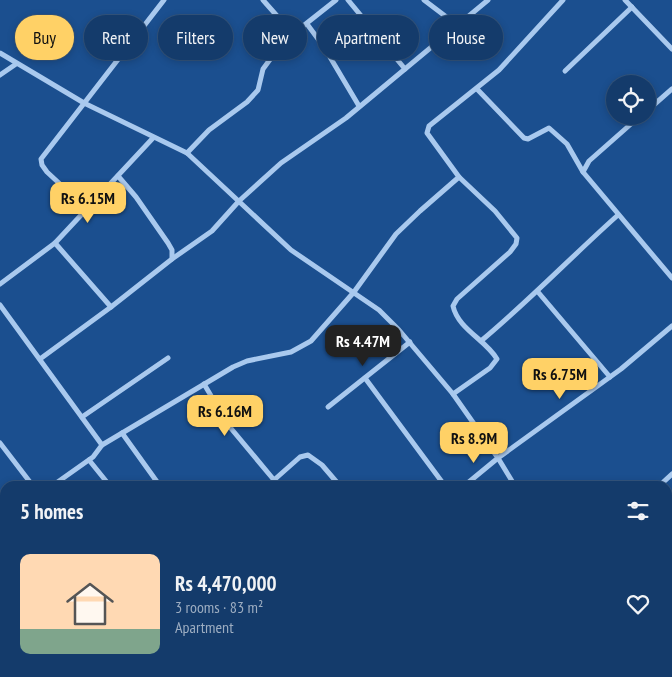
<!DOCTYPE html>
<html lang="en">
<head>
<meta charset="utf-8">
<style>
  :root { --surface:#143b6b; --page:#1d4271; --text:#f1f3f6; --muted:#9dadc1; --line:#33557e; --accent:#ffd166 }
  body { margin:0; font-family:"PT Sans Narrow",sans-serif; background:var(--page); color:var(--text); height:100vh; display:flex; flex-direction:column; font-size:19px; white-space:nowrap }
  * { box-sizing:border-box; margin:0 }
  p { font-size:16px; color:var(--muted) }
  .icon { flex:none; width:28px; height:28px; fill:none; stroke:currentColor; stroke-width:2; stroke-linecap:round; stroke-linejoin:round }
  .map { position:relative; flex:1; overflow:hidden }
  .side { position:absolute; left:0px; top:481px; width:672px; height:196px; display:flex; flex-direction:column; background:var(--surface); border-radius:15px 15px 0 0; box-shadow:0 2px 8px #0003,0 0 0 1px var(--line) }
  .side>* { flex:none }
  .guide { position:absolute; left:15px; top:15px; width:642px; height:45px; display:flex; gap:10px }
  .tools { position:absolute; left:606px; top:75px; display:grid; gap:10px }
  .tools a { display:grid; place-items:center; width:50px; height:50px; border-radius:50%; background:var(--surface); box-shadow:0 2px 8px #0003,0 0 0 1px var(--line); font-size:25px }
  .price { position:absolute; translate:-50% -42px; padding:0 11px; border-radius:10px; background:var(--accent); color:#111; font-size:16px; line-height:32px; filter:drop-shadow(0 1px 2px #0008) }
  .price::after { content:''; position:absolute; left:50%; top:30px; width:15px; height:11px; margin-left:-8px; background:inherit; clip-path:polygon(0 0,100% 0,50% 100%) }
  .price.on { background:#222; color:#fff }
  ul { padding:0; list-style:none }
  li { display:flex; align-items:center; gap:15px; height:125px; padding:0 20px }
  li span { display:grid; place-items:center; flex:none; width:140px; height:100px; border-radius:10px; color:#555 }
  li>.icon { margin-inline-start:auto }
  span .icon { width:60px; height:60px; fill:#fffc; stroke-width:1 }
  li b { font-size:21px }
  h2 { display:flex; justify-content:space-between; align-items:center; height:60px; padding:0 20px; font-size:21px }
  .chip { padding:0 18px; border-radius:22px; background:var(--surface); box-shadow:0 2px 8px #0003,0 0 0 1px var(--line); font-size:18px; line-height:45px }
  .chip.on { background:var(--accent); color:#111 }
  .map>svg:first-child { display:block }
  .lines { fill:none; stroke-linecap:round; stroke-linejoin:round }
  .street { stroke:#a9c9ee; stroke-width:5 }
</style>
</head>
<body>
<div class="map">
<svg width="672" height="677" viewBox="0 0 672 677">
  <rect width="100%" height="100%" fill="#1b4f8f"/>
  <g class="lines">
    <g class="street">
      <polyline points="263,0 293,34"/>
      <polyline points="348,0 405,69"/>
      <polyline points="424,0 457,25"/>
      <polyline points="625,0 672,49"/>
      <polyline points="307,24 324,47 359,106"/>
      <polyline points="0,53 84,103 187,153 291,250 379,310 399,330 453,394 498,458 464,486"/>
      <polyline points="565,71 632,7"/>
      <polyline points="0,75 16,64"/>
      <polyline points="477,89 524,138 528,139 549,128 567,144 583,172"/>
      <polyline points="648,110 672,89"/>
      <polyline points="640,116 589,161 583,172 672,278"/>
      <polyline points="187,153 209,130 247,102 258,90 263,69 277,50 293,34 336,0"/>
      <polyline points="87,209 47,172 42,165 41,159 164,0"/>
      <polyline points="55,243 111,307"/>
      <polyline points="172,259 212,231 239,201 281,163 346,118 488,0"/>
      <polyline points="0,284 55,243 153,138"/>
      <polyline points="538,292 610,377"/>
      <polyline points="0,305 102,445 93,457 52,486"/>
      <path d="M481 341C529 301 572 256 618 215"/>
      <polyline points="40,359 111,307 172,259 172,250 168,243 136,197 118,176"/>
      <polyline points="365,378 445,486"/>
      <polyline points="204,384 229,426 274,480 268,486"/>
      <path d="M453 394 490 368 497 359C486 340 458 329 453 306L457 299 510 252 516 244 517 238 495 211 459 177"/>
      <polyline points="328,407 410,342"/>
      <polyline points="82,417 168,358"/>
      <polyline points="122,433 160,486"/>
      <polyline points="0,443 33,486"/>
      <polyline points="102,445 233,367 247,361 291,352 311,341 354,292 396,234 420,211 459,177 427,133 429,126 499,70 563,0"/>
      <polyline points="89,460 110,486"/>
      <polyline points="274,480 300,457 308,455 322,465 340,486"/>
      <polyline points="515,486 498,458 621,369 672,326"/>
      <polyline points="659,486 672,474"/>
      <polyline points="0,522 5,519"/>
      <polyline points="668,539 672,546"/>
      <polyline points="0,594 5,590"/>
      <polyline points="668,671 672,675"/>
      <polyline points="72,672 74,677"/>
      <polyline points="154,672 156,677"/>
      <polyline points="205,672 207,677"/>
      <polyline points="322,672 325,677"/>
      <polyline points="330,677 338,672"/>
      <polyline points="450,677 455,672"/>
    </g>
  </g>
</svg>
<div class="tools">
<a><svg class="icon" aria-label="locate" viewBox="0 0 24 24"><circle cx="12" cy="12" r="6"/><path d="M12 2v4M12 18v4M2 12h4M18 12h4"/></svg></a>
</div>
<b class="price" style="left:88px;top:224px">Rs 6.15M</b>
<b class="price on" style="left:363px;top:367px">Rs 4.47M</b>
<b class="price" style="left:560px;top:400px">Rs 6.75M</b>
<b class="price" style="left:225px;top:437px">Rs 6.16M</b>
<b class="price" style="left:474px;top:464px">Rs 8.9M</b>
<div class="guide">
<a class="chip on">Buy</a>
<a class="chip">Rent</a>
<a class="chip">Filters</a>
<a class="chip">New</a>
<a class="chip">Apartment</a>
<a class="chip">House</a>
</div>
<section class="side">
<h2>5 homes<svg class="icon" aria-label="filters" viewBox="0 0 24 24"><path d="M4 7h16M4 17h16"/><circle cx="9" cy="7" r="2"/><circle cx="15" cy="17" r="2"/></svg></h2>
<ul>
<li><span style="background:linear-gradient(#ffd9b3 75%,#7fa58c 0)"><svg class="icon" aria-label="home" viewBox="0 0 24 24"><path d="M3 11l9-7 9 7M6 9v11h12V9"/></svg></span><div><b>Rs 4,470,000</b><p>3 rooms · 83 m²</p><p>Apartment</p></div><svg class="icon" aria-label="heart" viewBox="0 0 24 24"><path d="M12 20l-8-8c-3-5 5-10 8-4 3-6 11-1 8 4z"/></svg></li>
</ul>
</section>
</div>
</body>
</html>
